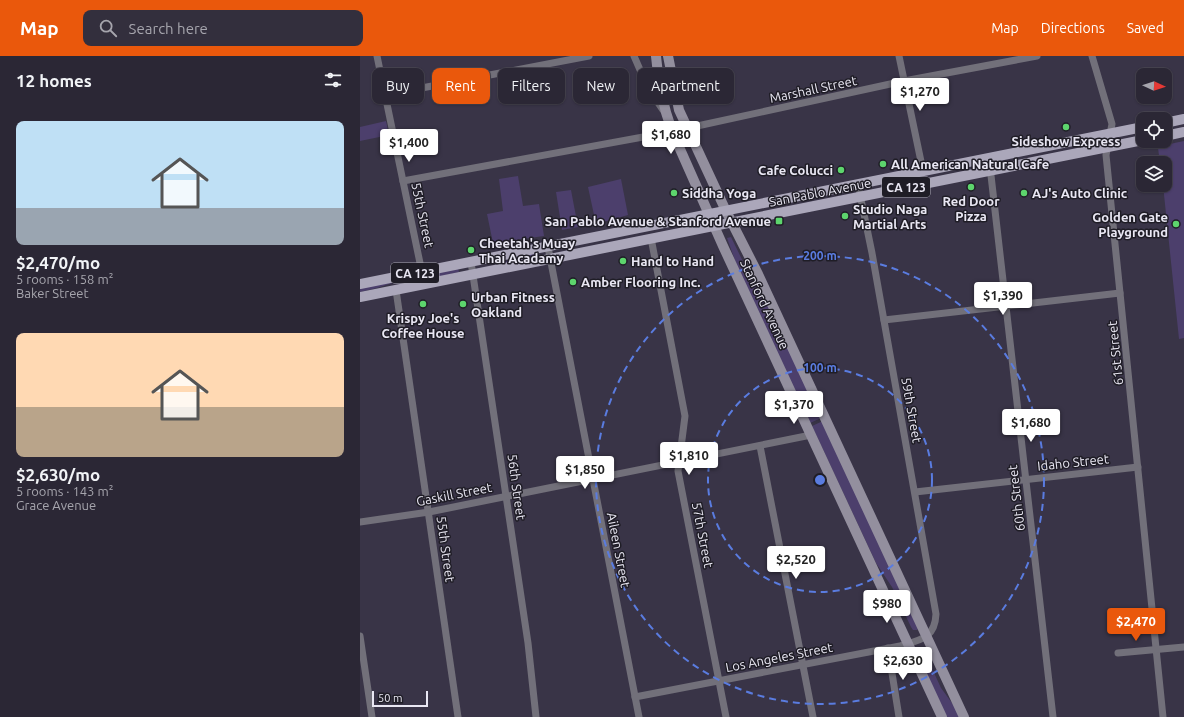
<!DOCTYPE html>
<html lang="en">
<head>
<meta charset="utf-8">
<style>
  :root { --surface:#2b2735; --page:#332f3d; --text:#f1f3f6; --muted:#a6a5ad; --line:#474450; --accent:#ea580c }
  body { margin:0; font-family:Ubuntu,sans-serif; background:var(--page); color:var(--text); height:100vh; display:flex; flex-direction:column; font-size:15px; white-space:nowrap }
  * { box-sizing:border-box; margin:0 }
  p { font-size:13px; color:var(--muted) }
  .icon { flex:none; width:22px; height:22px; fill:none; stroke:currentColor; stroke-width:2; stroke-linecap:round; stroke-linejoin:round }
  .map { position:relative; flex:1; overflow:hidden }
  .drawer { display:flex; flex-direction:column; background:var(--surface); width:360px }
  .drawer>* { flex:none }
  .guide { position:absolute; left:12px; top:12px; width:380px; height:36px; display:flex; gap:8px }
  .needle { width:26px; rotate:93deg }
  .tools { position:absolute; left:776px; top:12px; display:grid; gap:8px }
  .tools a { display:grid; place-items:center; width:36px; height:36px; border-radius:8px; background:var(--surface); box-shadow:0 1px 3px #0004,0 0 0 1px var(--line); font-size:20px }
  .scale { position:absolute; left:12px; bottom:10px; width:56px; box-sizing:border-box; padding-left:4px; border:2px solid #e9e7f3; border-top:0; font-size:11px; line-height:14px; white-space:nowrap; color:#e9e7f3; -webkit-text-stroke:3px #1f1d26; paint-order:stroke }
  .price { position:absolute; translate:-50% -34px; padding:0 9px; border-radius:4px; background:#fff; color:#222; font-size:13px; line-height:26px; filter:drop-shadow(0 1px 2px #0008) }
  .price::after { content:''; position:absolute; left:50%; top:24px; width:12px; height:9px; margin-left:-6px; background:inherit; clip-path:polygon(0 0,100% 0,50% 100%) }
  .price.current { background:var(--accent); color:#fff }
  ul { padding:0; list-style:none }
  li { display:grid; align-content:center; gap:8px; height:212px; padding:0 16px }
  li span { display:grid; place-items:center; height:124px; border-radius:8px; color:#555 }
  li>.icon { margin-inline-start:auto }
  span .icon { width:72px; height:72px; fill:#fffc; stroke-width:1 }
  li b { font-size:17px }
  h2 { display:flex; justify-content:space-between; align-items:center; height:48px; padding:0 16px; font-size:17px }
  .tag { padding:0 14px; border-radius:8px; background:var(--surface); box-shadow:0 1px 3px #0004,0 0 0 1px var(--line); font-size:14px; line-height:36px }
  .tag.current { background:var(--accent); color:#fff }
  header { display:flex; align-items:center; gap:24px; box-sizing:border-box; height:56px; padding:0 20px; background:var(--accent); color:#fff }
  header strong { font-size:19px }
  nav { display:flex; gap:22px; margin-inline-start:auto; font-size:14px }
  .search { width:280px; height:36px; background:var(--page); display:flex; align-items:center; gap:10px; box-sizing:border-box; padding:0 14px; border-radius:8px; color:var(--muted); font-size:15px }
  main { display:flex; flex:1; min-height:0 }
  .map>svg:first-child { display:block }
  .green { fill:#4c3f6c }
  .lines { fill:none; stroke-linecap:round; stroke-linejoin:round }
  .street { stroke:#72707a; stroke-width:7 }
  .secondary { stroke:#938f9e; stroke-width:10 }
  .primary { stroke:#aba7ba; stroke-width:10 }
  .ring { fill:none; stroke:#5a7ce0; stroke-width:2; stroke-dasharray:7 5 }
  .poi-dot { fill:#5dd56d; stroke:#1f1d26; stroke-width:1.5 }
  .labels { text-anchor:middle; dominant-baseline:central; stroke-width:3; stroke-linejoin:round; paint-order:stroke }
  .shield { fill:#1f1d26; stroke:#acaab6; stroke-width:1 }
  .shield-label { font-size:12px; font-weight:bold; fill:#e9e7f3 }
  .street-label { font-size:13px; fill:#e9e7f3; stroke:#1f1d26 }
  .poi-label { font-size:13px; font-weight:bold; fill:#e9e7f3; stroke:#1f1d26; text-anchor:start }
  .centre { fill:#5a7ce0; stroke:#1f1d26; stroke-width:2 }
  .ring-label { font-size:12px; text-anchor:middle; font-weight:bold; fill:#5a7ce0; stroke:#1f1d26; stroke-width:3; stroke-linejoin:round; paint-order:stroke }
</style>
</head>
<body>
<header>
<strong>Map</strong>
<div class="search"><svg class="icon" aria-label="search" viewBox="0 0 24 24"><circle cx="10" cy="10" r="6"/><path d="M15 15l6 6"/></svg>Search here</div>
<nav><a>Map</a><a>Directions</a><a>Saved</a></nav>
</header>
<main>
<section class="drawer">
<h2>12 homes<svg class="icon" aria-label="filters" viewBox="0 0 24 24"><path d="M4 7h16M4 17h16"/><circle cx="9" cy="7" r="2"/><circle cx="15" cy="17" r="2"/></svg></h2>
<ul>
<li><span style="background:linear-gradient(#bfe0f5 70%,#9aa5b1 0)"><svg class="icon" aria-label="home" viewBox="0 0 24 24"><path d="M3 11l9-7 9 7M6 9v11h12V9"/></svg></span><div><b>$2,470/mo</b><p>5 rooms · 158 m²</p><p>Baker Street</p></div></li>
<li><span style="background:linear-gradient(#ffd9b3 60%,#b9a48a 0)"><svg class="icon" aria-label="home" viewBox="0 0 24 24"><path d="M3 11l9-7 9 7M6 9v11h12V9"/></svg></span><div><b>$2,630/mo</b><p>5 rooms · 143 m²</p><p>Grace Avenue</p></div></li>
</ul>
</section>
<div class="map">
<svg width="824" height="661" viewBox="0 0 824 661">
  <rect width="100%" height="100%" fill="#393447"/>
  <g class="green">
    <polygon points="26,65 29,79 0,85 0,71"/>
    <polygon points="824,85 824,282 819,283 803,129 805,129 805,107 800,107 798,92 805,91 805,89"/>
    <polygon points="158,120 163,150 179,148 184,180 133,187 127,158 143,155 139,123"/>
    <polygon points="261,123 268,159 236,168 228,131"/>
    <polygon points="211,134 218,171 202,174 196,136"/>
    <polygon points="371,181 393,226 403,239 461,362 450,367 377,210 367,182"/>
    <polygon points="175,196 176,201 142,208 142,207"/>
    <polygon points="98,212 99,216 77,221 76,216"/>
    <polygon points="35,226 17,232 0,236 0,231"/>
    <polygon points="463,365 558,573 557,574 553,574 551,571 532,531 516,507 452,370"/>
    <polygon points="558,591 561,592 564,595 581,632 592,647 601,661 587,661 556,595"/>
  </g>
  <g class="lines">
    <g class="street">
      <polyline points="17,0 60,207 61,228"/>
      <polyline points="274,0 288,32 303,54"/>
      <polyline points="539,0 563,115"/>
      <polyline points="732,0 752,68 746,99 803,661"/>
      <polyline points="25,39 229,0"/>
      <polyline points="328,72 544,25 677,0"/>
      <polyline points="629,102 693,661"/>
      <polyline points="43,125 294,79 304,80 312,75"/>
      <polyline points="291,182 325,360 318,415 366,661"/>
      <polyline points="188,191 279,661"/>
      <polyline points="111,206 168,587 176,661"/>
      <polyline points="36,234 98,661"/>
      <polyline points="524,264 760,237"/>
      <polyline points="400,390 453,661"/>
      <polyline points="555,436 778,411"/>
      <polyline points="0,466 69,456 451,379"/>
      <polyline points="0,580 12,661"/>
      <polyline points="528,592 539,661"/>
      <polyline points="758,597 824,591"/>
      <path d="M275 641 540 590C561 584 575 582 576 558L512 197 498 129"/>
    </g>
    <g class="secondary">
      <path d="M296 0C298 26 303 50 312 75L363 190 582 661"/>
      <polyline points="308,0 319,54 366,155 398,218 604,661"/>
    </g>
    <g class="primary">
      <polyline points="805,67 824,63"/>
      <polyline points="805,80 824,76"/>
      <polyline points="0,228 783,71"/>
      <polyline points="0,241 783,84"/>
    </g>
  </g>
  <g class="ring">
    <circle cx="460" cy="424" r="112"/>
    <circle cx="460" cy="424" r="224"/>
  </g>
  <g class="poi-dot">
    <circle cx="706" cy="71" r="4"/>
    <circle cx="523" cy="108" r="4"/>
    <circle cx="481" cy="114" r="4"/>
    <circle cx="611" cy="131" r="4"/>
    <circle cx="314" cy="137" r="4"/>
    <circle cx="664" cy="137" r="4"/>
    <circle cx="485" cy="160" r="4"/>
    <rect x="415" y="161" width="8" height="8" rx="2"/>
    <circle cx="816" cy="168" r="4"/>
    <circle cx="111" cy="194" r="4"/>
    <circle cx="263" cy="205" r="4"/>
    <circle cx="213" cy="226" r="4"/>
    <circle cx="63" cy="248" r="4"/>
    <circle cx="103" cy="248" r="4"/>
  </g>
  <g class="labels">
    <g class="shield">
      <rect x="522" y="121" width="48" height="20" rx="3"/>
      <rect x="31" y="207" width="48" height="20" rx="3"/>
    </g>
    <g class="shield-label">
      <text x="546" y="131">CA 123</text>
      <text x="55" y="217">CA 123</text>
    </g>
    <g class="street-label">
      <text transform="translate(453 33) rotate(-12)">Marshall Street</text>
      <text transform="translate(460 136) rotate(-11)">San Pablo Avenue</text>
      <text transform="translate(63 159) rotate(78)">55th Street</text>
      <text transform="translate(405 248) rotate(65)">Stanford Avenue</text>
      <text transform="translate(755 297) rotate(-96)">61st Street</text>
      <text transform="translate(552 354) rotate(80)">59th Street</text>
      <text transform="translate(713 406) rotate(-6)">Idaho Street</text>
      <text transform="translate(157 431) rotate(82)">56th Street</text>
      <text transform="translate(94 438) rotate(-11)">Gaskill Street</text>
      <text transform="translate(656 442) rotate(-97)">60th Street</text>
      <text transform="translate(343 479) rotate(79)">57th Street</text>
      <text transform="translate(86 493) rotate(82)">55th Street</text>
      <text transform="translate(259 494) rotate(79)">Aileen Street</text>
      <text transform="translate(419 601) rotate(-11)">Los Angeles Street</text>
    </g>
    <g class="poi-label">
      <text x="706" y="85" text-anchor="middle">Sideshow Express</text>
      <text x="531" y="108">All American Natural Cafe</text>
      <text x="473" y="114" text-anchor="end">Cafe Colucci</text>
      <text x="322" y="137">Siddha Yoga</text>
      <text x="672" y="137">AJ's Auto Clinic</text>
      <text x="611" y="145" text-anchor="middle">Red Door<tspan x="611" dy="15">Pizza</tspan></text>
      <text x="493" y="153">Studio Naga<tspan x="493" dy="15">Martial Arts</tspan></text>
      <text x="808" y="161" text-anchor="end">Golden Gate<tspan x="808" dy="15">Playground</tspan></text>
      <text x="411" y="165" text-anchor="end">San Pablo Avenue &amp; Stanford Avenue</text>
      <text x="119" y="187">Cheetah's Muay<tspan x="119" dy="15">Thai Acadamy</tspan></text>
      <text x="271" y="205">Hand to Hand</text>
      <text x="221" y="226">Amber Flooring Inc.</text>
      <text x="111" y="241">Urban Fitness<tspan x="111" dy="15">Oakland</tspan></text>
      <text x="63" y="262" text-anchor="middle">Krispy Joe's<tspan x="63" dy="15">Coffee House</tspan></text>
    </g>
  </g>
  <circle cx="460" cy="424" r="6" class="centre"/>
  <g class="ring-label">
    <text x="460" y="204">200 m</text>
    <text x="460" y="316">100 m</text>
  </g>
</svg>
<div class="tools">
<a><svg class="needle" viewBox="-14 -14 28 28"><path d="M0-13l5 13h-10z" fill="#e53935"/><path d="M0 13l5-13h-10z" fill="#a6a5ad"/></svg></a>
<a><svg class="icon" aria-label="locate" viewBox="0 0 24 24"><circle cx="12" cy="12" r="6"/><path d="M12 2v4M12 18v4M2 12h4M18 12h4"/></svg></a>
<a><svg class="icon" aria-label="layers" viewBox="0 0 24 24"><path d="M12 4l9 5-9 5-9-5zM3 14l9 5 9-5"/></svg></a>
</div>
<div class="scale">50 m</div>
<b class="price" style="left:560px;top:56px">$1,270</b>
<b class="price" style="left:311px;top:99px">$1,680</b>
<b class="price" style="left:49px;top:107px">$1,400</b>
<b class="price" style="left:643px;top:260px">$1,390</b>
<b class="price" style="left:434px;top:369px">$1,370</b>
<b class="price" style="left:671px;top:387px">$1,680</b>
<b class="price" style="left:329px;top:420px">$1,810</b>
<b class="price" style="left:225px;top:434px">$1,850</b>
<b class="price" style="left:436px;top:524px">$2,520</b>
<b class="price" style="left:527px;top:568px">$980</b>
<b class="price current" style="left:776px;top:586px">$2,470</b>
<b class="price" style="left:543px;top:625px">$2,630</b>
<div class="guide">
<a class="tag">Buy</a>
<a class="tag current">Rent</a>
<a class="tag">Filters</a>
<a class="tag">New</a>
<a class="tag">Apartment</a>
</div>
</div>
</main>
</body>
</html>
